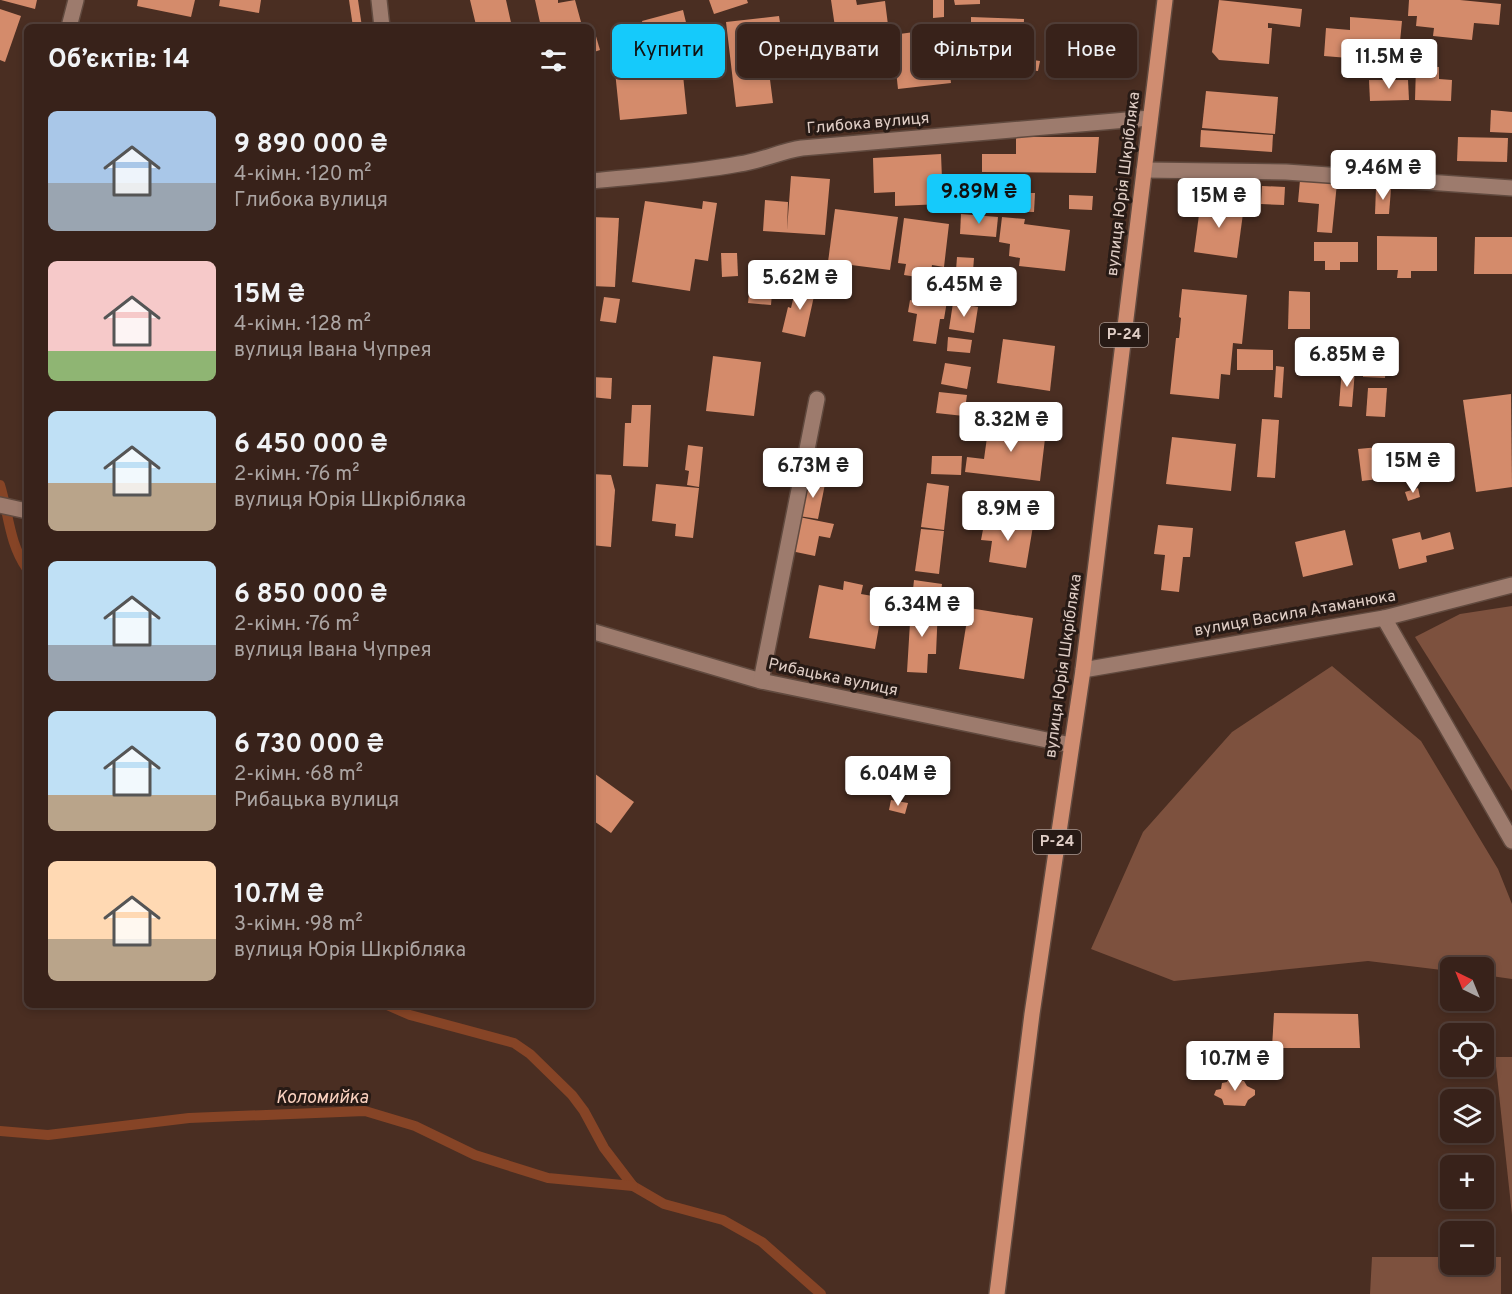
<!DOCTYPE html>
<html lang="uk">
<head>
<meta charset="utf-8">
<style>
  :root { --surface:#38221a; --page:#432f27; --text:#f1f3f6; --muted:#aba4a2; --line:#523f39; --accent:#15cafb }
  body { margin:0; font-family:Overpass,sans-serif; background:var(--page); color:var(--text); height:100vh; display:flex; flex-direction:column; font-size:22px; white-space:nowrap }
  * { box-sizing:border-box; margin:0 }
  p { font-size:20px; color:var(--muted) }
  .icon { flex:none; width:33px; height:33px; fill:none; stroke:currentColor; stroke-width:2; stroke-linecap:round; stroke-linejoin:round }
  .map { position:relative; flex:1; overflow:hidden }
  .sheet { position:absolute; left:24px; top:24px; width:570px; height:984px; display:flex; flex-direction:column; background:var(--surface); border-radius:9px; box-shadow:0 3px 9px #0003,0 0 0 2px var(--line) }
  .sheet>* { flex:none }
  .hud { position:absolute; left:612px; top:24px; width:570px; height:54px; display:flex; gap:12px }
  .needle { width:39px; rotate:317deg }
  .controls { position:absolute; left:1440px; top:957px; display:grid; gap:12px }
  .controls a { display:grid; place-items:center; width:54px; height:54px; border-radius:9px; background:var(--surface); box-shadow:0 3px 9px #0003,0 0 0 2px var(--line); font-size:30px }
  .price { position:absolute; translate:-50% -51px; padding:0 14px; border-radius:6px; background:#fff; color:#222; font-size:20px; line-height:39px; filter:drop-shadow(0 2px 3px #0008) }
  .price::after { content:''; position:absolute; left:50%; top:36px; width:18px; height:14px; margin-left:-9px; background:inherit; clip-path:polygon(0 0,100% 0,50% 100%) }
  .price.current { background:var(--accent); color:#111 }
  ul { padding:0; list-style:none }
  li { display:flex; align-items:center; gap:18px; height:150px; padding:0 24px }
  li span { display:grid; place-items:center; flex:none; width:168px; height:120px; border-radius:9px; color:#555 }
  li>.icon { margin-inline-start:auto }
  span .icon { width:72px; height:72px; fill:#fffc; stroke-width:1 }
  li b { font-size:26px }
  h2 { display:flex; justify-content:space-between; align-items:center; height:72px; padding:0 24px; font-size:26px }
  .chip { padding:0 21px; border-radius:9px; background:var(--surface); box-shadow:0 3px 9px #0003,0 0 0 2px var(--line); font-size:21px; line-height:54px }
  .chip.current { background:var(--accent); color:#111 }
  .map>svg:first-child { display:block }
  .green { fill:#7d513e }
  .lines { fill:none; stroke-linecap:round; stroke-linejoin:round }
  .stream { stroke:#864426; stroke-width:10 }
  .building { fill:#d48b6b }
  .minor-casing { stroke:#614a3f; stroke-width:18 }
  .major-casing { stroke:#614a3f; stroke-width:18 }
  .minor { stroke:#9d7b6d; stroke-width:15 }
  .major { stroke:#d08d71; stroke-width:15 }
  .labels { text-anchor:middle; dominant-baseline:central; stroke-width:6; stroke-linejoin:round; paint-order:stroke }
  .shield { fill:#271a15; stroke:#a89891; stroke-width:1.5 }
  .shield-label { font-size:15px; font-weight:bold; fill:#e0cec6 }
  .street-label { font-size:16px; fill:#e0cec6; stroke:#271a15 }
  .water-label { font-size:18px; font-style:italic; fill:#fbd2c0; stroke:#271a15 }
</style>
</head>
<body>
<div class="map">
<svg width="1512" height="1294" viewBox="0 0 1512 1294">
  <rect width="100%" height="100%" fill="#4a2e22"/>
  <g class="green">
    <polygon points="1512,606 1512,791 1415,637 1460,614"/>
    <polygon points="1332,666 1421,741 1498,869 1512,904 1512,979 1484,975 1484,968 1450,968 1450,971 1368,961 1174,981 1091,949 1143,832 1232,732"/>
    <polygon points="1495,1057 1512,1057 1512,1215"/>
    <polygon points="1372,1257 1450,1257 1450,1264 1484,1264 1484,1257 1501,1257 1501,1294 1370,1294"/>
  </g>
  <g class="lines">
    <g class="stream">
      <path d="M0 485C9 515 9 543 27 569"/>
      <polyline points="387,1005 410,1015 514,1043 530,1054 572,1095 584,1111 604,1148 633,1186 664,1204 723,1220 762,1242 821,1294"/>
      <polyline points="0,1131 48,1135 189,1118 365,1111 415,1126 475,1155 548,1178 633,1186"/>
    </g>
  </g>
  <g class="building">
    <polygon points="1,0 37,0 35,9"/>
    <polygon points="138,0 195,0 191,17 137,6"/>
    <polygon points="220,0 261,0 259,13 219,6"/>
    <polygon points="349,0 358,0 362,27 353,27"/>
    <polygon points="470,0 506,0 512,27 485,27 484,23 476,25"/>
    <polygon points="535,0 558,0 558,3 575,0 581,22 560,27 541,27"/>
    <polygon points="709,0 747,0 748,3 714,14"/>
    <polygon points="831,0 856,0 857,5 885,1 888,25 880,26 883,47 839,54"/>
    <polygon points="933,0 944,0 944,17 933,18"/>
    <polygon points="954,0 980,0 980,4 955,5"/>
    <polygon points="1219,0 1302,9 1300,27 1268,23 1268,28 1272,28 1269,64 1219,60 1212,52"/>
    <polygon points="1409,0 1460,0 1501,4 1499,25 1474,23 1472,40 1433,36 1434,28 1416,26 1417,16 1408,16"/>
    <polygon points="0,9 21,16 5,62 0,60"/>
    <polygon points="683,10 691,43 669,49 664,28 645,33 642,21"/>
    <polygon points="779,16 786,62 768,64 773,103 736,107 726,22"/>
    <polygon points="971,17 1024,19 1023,52 1009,52 1010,41 971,40"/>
    <polygon points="1350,17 1402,21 1398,62 1324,56 1326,28 1350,30"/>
    <polygon points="1057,25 1098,29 1093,76 1052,72"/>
    <polygon points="944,28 951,83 898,89 892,35"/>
    <polygon points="595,33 600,50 591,53 591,34"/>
    <polygon points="633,39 637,80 683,75 687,114 620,120 612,42"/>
    <polygon points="1019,58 1040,61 1038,71 1018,69"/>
    <polygon points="1416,66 1439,67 1439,79 1452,80 1451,101 1415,100"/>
    <polygon points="1369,80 1408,80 1409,100 1370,101"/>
    <polygon points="1206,91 1278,97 1275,134 1202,128"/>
    <polygon points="1491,110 1512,112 1512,133 1490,132"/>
    <polygon points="1201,130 1273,135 1272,152 1200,147"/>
    <polygon points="1016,137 1099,137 1096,173 982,172 982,154 1016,154"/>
    <polygon points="1458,137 1508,138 1507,162 1457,161"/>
    <polygon points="941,154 943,204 895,206 895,192 874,193 873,158"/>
    <polygon points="791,176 830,179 825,235 763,231 765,200 788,202 787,230"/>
    <polygon points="1300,180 1337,183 1332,233 1317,232 1319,204 1298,202"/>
    <polygon points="1262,186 1285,187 1284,205 1261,204"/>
    <polygon points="1376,188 1391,189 1389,214 1375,214"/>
    <polygon points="1004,193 1035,193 1034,212 1003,211"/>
    <polygon points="1069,195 1093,196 1092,210 1069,209"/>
    <polygon points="1201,200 1244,206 1237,258 1194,252"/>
    <polygon points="645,201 702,209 703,201 717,203 708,261 695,259 690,291 632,282"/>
    <polygon points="835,209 898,217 890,270 828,262"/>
    <polygon points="961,214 998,217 996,237 960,234"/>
    <polygon points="591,217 619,218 615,287 591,286"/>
    <polygon points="1002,217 1025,219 1024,224 1070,230 1065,271 1019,266 1020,258 1009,256 1010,244 999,242"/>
    <polygon points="904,218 949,224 944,267 932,265 930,279 904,275 906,264 898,263"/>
    <polygon points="1377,236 1437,237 1437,271 1411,271 1411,278 1397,278 1398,270 1377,270"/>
    <polygon points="1475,237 1512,237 1512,274 1474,274"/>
    <polygon points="1314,242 1358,242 1358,262 1340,262 1340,270 1325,270 1325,261 1314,261"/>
    <polygon points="721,253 737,253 738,276 722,277"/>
    <polygon points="957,257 974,258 973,271 956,270"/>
    <polygon points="752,269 774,271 771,305 748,303"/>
    <polygon points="955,273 987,275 985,299 954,297"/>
    <polygon points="797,283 816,287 805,337 782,332 788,307 791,308"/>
    <polygon points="1182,289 1247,295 1242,344 1233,343 1230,375 1221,374 1219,399 1170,394 1176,338 1179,338 1181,318 1179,317"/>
    <polygon points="920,291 948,295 944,319 940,319 936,344 913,341 917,314 908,312 910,300 919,302"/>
    <polygon points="1289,291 1310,292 1310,329 1288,329"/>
    <polygon points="604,297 620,299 616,323 600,321"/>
    <polygon points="953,303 978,307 974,333 949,329"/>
    <polygon points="948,337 972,340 970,353 947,351"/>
    <polygon points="1003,339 1055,346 1050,391 997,383"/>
    <polygon points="1237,349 1273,350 1273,370 1237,370"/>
    <polygon points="713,356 761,362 754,416 706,411"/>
    <polygon points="945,363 971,367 967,389 941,384"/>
    <polygon points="1276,366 1284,367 1282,398 1274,397"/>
    <polygon points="1363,367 1386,367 1385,378 1363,377"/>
    <polygon points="1342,368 1355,370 1352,407 1339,406"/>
    <polygon points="591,377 612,378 611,399 591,397"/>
    <polygon points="1368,388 1387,388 1385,417 1366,416"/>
    <polygon points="939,392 967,395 964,416 936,413"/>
    <polygon points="1511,394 1512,487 1476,492 1463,400"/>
    <polygon points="632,405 651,405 648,467 623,466 625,423 631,423"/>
    <polygon points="1262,419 1279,420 1275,478 1257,477"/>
    <polygon points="989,423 1046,430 1040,481 965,472 967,457 984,459"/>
    <polygon points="1172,437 1236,444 1231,491 1166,484"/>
    <polygon points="688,445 703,447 699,487 687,485 689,471 685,470"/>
    <polygon points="1400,445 1403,476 1362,481 1358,449"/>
    <polygon points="932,456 962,456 961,475 931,474"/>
    <polygon points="834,470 852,472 851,484 832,482"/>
    <polygon points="591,474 611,475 615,490 611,547 591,545"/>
    <polygon points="817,477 826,479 818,519 799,516 806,484 815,486"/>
    <polygon points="927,483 949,486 944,530 921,527"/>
    <polygon points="656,484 699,488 693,538 675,536 676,524 652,521"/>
    <polygon points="1418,488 1420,497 1408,501 1405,492"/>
    <polygon points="799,517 834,524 830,538 819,536 815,556 791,551"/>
    <polygon points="985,519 1033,526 1026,568 989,562 992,541 981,540"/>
    <polygon points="1158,525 1193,528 1190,557 1183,557 1179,592 1161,590 1165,555 1154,554"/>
    <polygon points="921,529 944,531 939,574 915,571"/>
    <polygon points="1345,530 1353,565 1303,577 1295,542"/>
    <polygon points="1420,532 1422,540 1450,532 1454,549 1426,556 1427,562 1399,569 1392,539"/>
    <polygon points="914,580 942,584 940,601 912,599"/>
    <polygon points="844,581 863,585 861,594 884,598 875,649 809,638 819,585 843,590"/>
    <polygon points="911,606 938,607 936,654 928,654 927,673 907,672"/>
    <polygon points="969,608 1033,618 1024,679 959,669"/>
    <polygon points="591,771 634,802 611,833 591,819"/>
    <polygon points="891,800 908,803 905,814 889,810"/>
    <polygon points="1274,1013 1358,1014 1360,1048 1272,1048"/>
    <polygon points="1230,1074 1238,1074 1240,1080 1244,1081 1247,1086 1255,1090 1255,1095 1248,1100 1245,1106 1224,1105 1222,1099 1214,1095 1216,1090 1221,1089 1222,1083 1227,1082"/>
  </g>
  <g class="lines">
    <g class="minor-casing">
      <g id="minor">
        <polyline points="379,0 382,27"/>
        <polyline points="69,27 76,0"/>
        <polyline points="1144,170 1286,172 1512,188"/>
        <path d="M591 181C640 176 690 173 739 164 761 161 781 151 802 148L1150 118"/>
        <polyline points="0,505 27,511"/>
        <polyline points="1384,618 1512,841"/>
        <polyline points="591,631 761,681 1071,745"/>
        <polyline points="1083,670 1384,618 1512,585"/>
        <polyline points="761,681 817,399"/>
      </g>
    </g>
    <g class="major-casing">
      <polyline id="major" points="997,1294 1032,1014 1083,670 1165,0"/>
    </g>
    <use href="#minor" class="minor"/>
    <use href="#major" class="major"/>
  </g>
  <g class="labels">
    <g class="shield">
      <rect x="1100" y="323" width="48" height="24" rx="4.5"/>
      <rect x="1033" y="830" width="48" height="24" rx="4.5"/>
    </g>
    <g class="shield-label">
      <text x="1124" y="335">Р-24</text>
      <text x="1057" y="842">Р-24</text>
    </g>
    <g class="street-label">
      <text transform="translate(868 124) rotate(-5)">Глибока вулиця</text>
      <text transform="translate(1124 184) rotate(-83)">вулиця Юрія Шкрібляка</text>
      <text transform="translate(1295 614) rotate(-10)">вулиця Василя Атаманюка</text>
      <text transform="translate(1064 666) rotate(-82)">вулиця Юрія Шкрібляка</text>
      <text transform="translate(833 678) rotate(12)">Рибацька вулиця</text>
    </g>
    <g class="water-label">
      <text x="322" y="1098">Коломийка</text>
    </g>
  </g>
</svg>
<div class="controls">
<a><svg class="needle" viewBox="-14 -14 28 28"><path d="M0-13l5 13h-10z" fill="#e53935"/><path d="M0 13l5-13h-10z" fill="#aba4a2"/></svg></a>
<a><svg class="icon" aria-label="locate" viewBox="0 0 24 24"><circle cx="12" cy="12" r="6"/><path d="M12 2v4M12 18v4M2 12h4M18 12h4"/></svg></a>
<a><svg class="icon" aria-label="layers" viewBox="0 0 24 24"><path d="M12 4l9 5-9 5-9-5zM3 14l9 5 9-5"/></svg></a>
<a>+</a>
<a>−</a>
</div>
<b class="price" style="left:1389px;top:90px">11.5M ₴</b>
<b class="price" style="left:1383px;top:201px">9.46M ₴</b>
<b class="price current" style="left:979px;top:225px">9.89M ₴</b>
<b class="price" style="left:1219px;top:229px">15M ₴</b>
<b class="price" style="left:800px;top:311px">5.62M ₴</b>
<b class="price" style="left:964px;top:318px">6.45M ₴</b>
<b class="price" style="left:1347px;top:388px">6.85M ₴</b>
<b class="price" style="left:1011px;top:453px">8.32M ₴</b>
<b class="price" style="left:1413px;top:494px">15M ₴</b>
<b class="price" style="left:813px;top:499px">6.73M ₴</b>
<b class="price" style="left:1008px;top:542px">8.9M ₴</b>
<b class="price" style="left:922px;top:638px">6.34M ₴</b>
<b class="price" style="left:898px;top:807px">6.04M ₴</b>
<b class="price" style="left:1235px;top:1092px">10.7M ₴</b>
<div class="hud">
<a class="chip current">Купити</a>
<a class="chip">Орендувати</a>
<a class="chip">Фільтри</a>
<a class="chip">Нове</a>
</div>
<section class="sheet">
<h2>Об’єктів: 14<svg class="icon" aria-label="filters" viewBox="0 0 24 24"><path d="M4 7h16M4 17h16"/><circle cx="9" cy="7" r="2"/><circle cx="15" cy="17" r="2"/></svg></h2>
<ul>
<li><span style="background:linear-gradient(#a9c7e8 60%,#9aa5b1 0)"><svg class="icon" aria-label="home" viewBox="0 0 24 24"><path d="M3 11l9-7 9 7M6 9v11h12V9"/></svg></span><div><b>9 890 000 ₴</b><p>4-кімн. · 120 m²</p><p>Глибока вулиця</p></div></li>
<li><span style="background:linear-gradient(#f6c9c9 75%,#8fb573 0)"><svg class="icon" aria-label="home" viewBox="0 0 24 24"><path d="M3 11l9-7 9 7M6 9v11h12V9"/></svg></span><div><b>15M ₴</b><p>4-кімн. · 128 m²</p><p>вулиця Івана Чупрея</p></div></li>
<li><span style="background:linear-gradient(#bfe0f5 60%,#b9a48a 0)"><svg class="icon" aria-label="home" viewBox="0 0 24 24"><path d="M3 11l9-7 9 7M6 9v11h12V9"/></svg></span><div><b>6 450 000 ₴</b><p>2-кімн. · 76 m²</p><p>вулиця Юрія Шкрібляка</p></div></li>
<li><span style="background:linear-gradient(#bfe0f5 70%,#9aa5b1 0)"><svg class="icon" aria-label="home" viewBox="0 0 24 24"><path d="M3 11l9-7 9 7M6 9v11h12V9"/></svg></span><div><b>6 850 000 ₴</b><p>2-кімн. · 76 m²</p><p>вулиця Івана Чупрея</p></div></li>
<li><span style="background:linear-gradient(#bfe0f5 70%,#b9a48a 0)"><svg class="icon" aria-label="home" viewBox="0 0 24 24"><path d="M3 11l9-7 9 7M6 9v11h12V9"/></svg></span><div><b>6 730 000 ₴</b><p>2-кімн. · 68 m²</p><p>Рибацька вулиця</p></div></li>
<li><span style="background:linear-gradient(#ffd9b3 65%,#b9a48a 0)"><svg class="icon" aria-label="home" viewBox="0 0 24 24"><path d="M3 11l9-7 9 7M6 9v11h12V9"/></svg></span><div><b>10.7M ₴</b><p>3-кімн. · 98 m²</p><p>вулиця Юрія Шкрібляка</p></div></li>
</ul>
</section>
</div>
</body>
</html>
